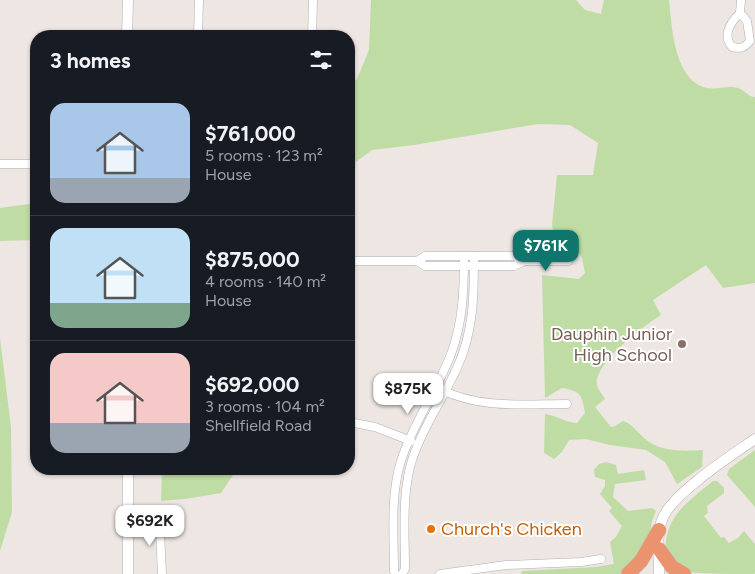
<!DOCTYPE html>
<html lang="en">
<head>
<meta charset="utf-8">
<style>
  :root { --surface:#171b24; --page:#242831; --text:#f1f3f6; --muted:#9ea1a6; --line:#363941; --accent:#0f766e }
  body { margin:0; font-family:Figtree,sans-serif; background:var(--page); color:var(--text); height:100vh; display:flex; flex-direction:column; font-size:19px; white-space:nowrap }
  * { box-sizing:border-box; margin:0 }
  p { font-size:16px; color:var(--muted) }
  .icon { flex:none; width:28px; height:28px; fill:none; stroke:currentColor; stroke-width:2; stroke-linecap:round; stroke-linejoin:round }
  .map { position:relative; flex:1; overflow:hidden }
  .details { position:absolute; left:30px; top:30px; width:325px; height:445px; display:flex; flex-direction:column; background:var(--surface); border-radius:20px; box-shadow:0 1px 4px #0004 }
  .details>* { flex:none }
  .price { position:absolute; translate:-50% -42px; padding:0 11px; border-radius:10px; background:#fff; color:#222; font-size:16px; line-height:32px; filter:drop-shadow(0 1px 2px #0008) }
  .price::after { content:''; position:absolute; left:50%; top:30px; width:15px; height:11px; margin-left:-8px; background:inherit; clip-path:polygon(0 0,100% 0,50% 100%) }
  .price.on { background:var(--accent); color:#fff }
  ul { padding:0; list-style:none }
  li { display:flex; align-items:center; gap:15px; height:125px; padding:0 20px }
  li+li { border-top:1px solid var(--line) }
  li span { display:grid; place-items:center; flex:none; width:140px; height:100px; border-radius:15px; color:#555 }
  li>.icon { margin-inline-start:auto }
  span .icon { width:60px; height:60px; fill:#fffc; stroke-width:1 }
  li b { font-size:21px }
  h2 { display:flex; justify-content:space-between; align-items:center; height:60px; padding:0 20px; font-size:21px }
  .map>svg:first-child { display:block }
  .green { fill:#c0dca5 }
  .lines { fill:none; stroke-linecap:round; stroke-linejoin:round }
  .street-casing { stroke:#aeb1b7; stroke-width:9 }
  .secondary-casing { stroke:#aeb1b7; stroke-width:11 }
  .highway-casing { stroke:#c4c4c4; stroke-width:15 }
  .street { stroke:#fff; stroke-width:8 }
  .secondary { stroke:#fff; stroke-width:10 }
  .highway { stroke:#eb936e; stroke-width:14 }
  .education-dot { fill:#8d6e63; stroke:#fff; stroke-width:2 }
  .food-dot { fill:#e8710a; stroke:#fff; stroke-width:2 }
  .labels { text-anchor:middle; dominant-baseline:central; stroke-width:4; stroke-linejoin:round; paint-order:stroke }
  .education-label { font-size:18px; fill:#785e54; stroke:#fff; text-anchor:end }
  .food-label { font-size:18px; fill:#c56008; stroke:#fff; text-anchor:start }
</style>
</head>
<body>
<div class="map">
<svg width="755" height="574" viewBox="0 0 755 574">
  <rect width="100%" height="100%" fill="#ede6e2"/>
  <g class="green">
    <path d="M371 0H576L585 10 601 14 604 0H669C672 27 674 81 707 88 717 90 729 85 738 88 745 90 748 97 755 97V283L723 288 706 265 653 300 661 315C645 325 593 364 597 385 598 390 603 395 605 399L595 407 611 427 615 426 623 421C634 424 640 437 651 443 664 452 688 451 703 450L702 467 677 484 665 462 646 450 610 445 586 439 569 440 562 452 554 459 544 453 545 414C558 416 564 422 577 423L585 413C582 395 581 391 562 388L545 398 542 275 579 279 585 273 582 258 575 247 557 249 552 225 557 175H593L598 143 570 125 538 124 414 145 372 150 349 167V83L357 79 369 50Z"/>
    <polygon points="36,203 36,240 0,241 0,208"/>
    <polygon points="0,312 0,338 11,427 12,512 0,551"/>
    <polygon points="755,450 755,507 727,475 729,469"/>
    <polygon points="606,462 616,465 618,474 644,470 646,480 615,484 613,497 628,511 652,508 656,511 652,521 650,535 625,574 521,574 522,571 596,567 614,564 610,542 615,538 622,526 609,511 612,508 600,494 605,486 605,480 595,477 594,470 599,464"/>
    <polygon points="162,469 237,469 221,493 185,499 161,501"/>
    <path d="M713 481H717L724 488V493L707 506 708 513 704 516 721 538 724 537 729 543 738 538 744 531 755 544V573L754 574C734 574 707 574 688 572 682 571 677 564 673 560 667 554 665 549 666 540 670 512 693 498 713 481Z"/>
  </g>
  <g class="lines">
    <g class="street-casing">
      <g id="street">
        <path d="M740 13 747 21 750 41C744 48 741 49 732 47 722 35 730 23 740 13Z"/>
        <polyline points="740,13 741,0"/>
        <polyline points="198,36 199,0"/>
        <polyline points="312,36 313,0"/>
        <polyline points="0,164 36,164"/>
        <polyline points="349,261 417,261 425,266 514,266 525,261"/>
        <polyline points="417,261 425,256 514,256 525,261 568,261"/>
        <path d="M442 390C481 409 524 404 567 404"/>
        <polyline points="349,422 375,427 411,441"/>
        <polyline points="129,520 147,520 155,522 160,532 162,574"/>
        <path d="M395 574 394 571C394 535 390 496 401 461 413 423 437 391 451 354 463 322 464 290 464 256"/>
        <path d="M402 574 405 569C405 536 402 500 410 467 420 431 442 401 457 368 474 331 474 295 474 256"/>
        <polyline points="440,574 506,565 581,562 601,559"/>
      </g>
    </g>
    <g class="secondary-casing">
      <g id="secondary">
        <polyline points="127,36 128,0"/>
        <polyline points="128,469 128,574"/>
        <path d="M659 574C659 556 656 537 662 520 670 495 732 455 755 439"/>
      </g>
    </g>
    <g class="highway-casing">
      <g id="highway">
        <polyline points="659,549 672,567 684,574"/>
        <polyline points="628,574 641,561 659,530"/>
      </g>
    </g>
    <use href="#street" class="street"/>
    <use href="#secondary" class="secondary"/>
    <use href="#highway" class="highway"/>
  </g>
  <circle class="education-dot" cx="682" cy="344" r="5"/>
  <circle class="food-dot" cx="431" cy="529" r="5"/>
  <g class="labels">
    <g class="education-label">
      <text x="672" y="334">Dauphin Junior<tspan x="672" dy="21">High School</tspan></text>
    </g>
    <g class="food-label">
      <text x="441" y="529">Church's Chicken</text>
    </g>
  </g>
</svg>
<b class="price on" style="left:546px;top:272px">$761K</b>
<b class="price" style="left:408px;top:415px">$875K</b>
<b class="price" style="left:150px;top:547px">$692K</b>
<section class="details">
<h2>3 homes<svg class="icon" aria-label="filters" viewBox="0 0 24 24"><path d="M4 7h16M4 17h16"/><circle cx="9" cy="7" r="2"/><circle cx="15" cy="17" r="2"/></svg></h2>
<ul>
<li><span style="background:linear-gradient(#a9c7e8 75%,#9aa5b1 0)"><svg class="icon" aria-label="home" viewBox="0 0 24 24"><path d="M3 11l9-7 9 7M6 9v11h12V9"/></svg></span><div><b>$761,000</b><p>5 rooms · 123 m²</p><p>House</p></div></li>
<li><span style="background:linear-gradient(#bfe0f5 75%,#7fa58c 0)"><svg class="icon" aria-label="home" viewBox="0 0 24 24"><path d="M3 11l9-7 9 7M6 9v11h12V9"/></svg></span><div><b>$875,000</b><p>4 rooms · 140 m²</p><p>House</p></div></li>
<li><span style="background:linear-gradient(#f6c9c9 70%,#9aa5b1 0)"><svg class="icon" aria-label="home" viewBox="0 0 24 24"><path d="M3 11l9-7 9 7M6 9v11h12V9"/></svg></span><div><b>$692,000</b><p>3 rooms · 104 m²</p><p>Shellfield Road</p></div></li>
</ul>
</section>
</div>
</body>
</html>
